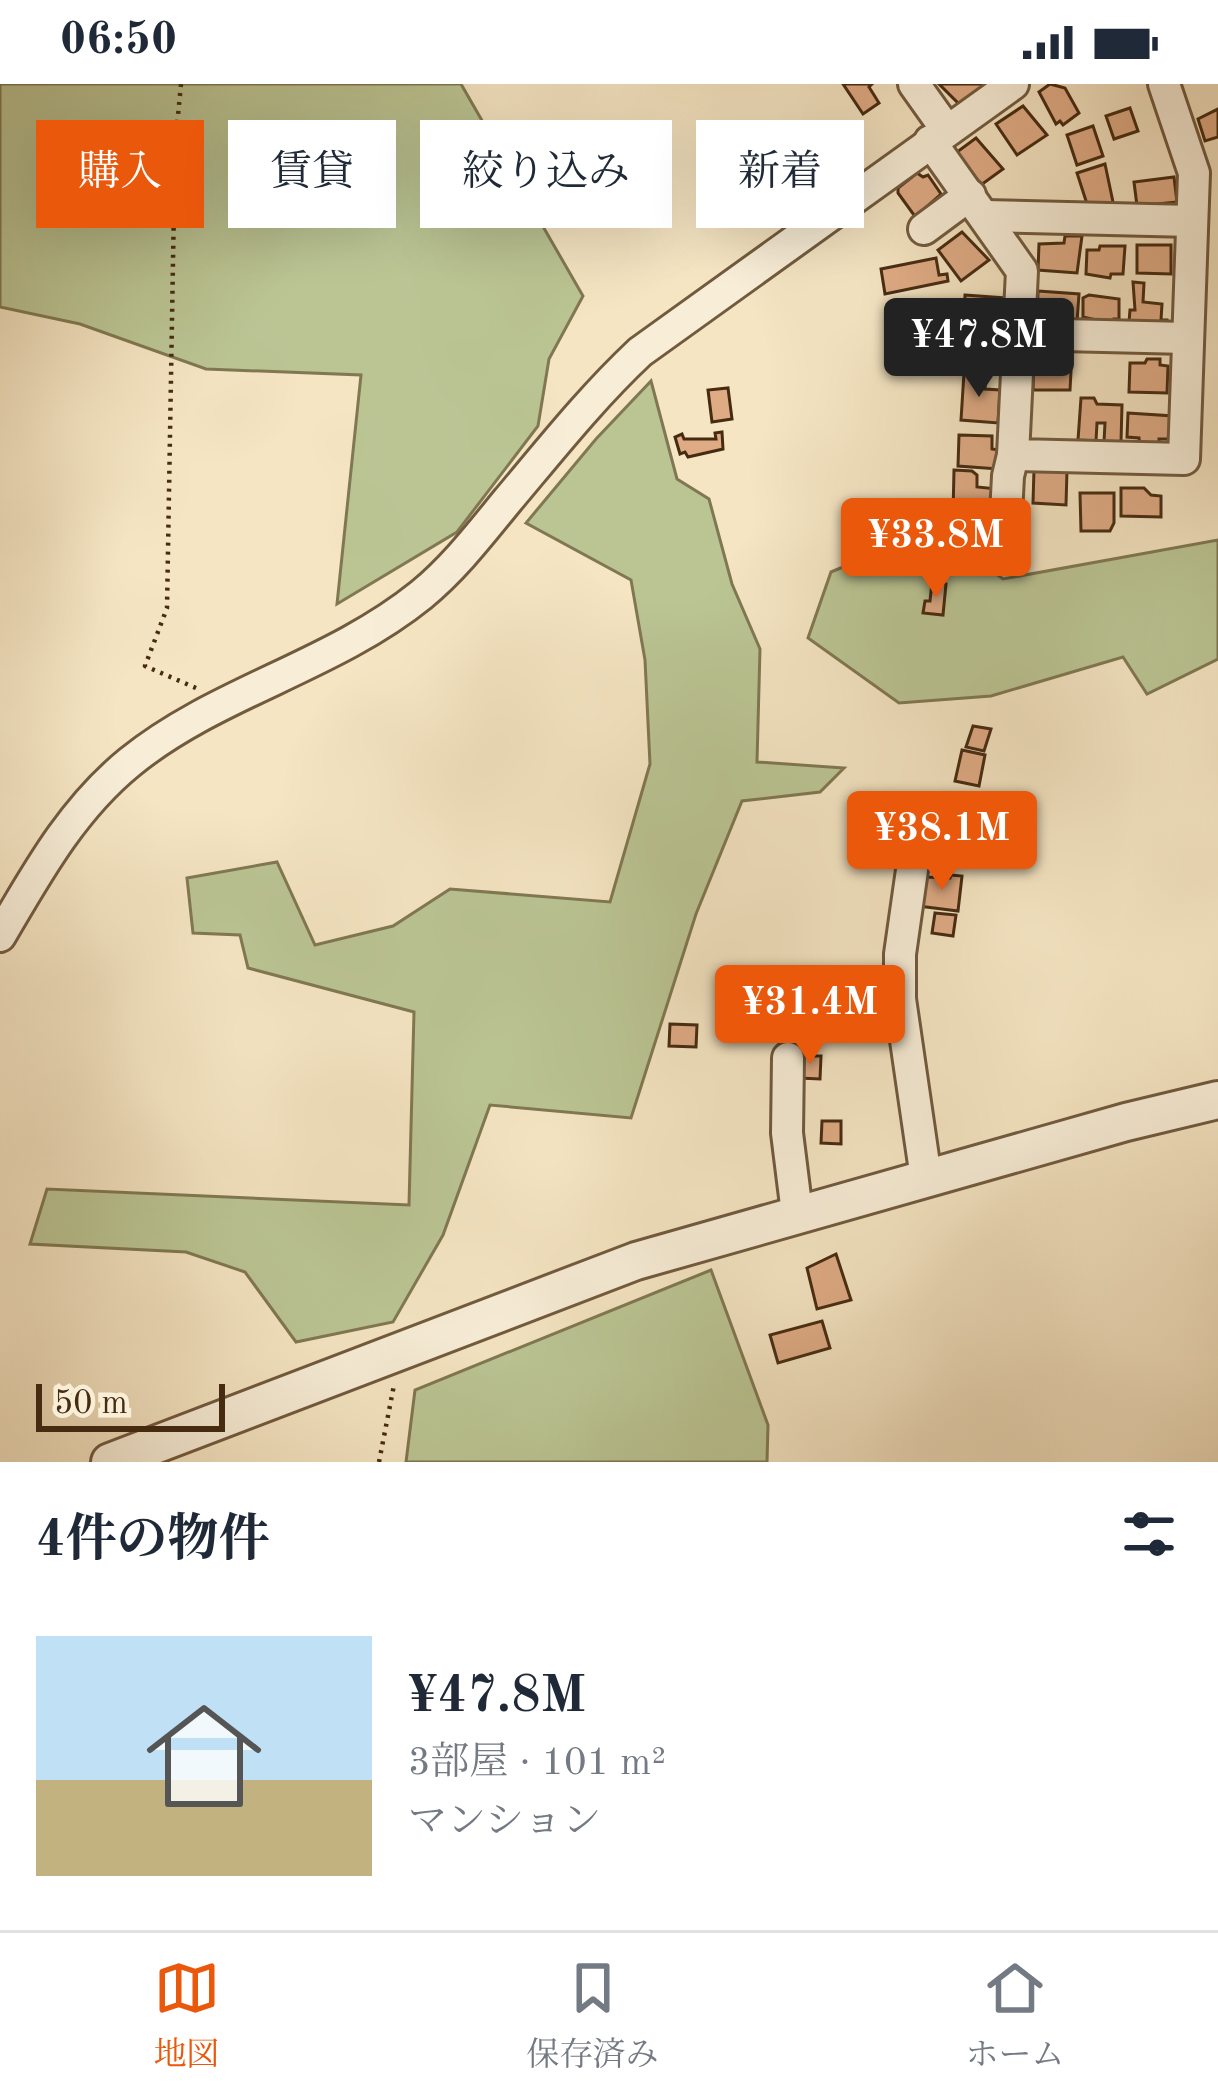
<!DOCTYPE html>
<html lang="ja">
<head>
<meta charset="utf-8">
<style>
  :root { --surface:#fff; --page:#f6f6f7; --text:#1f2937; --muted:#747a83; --line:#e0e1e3; --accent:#ea580c }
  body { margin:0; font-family:"Old Standard TT","Noto Serif JP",serif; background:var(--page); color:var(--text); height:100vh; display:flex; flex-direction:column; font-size:45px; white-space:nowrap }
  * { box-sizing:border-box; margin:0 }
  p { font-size:39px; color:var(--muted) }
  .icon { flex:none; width:66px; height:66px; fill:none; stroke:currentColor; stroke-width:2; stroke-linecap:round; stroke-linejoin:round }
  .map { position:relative; height:1378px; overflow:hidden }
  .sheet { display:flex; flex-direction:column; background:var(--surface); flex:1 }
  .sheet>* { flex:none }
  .guide { position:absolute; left:36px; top:36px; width:1146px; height:108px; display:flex; gap:24px }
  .scale { position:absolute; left:36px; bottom:30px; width:189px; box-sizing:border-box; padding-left:12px; border:6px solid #462b11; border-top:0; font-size:33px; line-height:42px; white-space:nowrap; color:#462b11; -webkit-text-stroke:9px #f8eed8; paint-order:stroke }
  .price { position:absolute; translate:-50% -102px; padding:0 27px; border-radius:12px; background:var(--accent); color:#fff; font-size:39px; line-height:78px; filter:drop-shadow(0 3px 6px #0008) }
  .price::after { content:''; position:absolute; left:50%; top:72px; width:36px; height:27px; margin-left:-18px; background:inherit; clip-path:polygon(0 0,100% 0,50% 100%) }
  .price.on { background:#222; color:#fff }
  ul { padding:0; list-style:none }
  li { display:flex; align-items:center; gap:36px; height:300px; padding:0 36px }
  li span { display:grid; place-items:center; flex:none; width:336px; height:240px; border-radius:0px; color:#555 }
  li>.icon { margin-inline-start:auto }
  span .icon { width:144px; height:144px; fill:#fffc; stroke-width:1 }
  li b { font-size:51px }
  h2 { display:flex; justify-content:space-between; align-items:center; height:144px; padding:0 36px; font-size:51px }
  .pill { padding:0 42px; border-radius:0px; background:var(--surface); box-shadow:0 12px 48px #0002; font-size:42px; line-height:108px }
  .pill.on { background:var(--accent); color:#fff }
  .status { display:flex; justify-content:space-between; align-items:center; height:84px; padding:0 60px; background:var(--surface); direction:ltr }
  .status svg { height:33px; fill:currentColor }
  .dock { display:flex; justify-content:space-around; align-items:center; height:168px; border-top:3px solid var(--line); background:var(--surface); font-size:33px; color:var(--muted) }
  .dock a { display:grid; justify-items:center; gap:6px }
  .dock .on { color:var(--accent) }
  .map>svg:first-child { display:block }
  .green { fill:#bbc594; stroke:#807852; stroke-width:3 }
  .building { fill:#dfab85; stroke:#462b11; stroke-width:3 }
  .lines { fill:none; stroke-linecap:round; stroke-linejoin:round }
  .minor-casing { stroke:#725a3e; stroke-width:36 }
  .tertiary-casing { stroke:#725a3e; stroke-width:42 }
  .path { stroke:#462b11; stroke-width:4.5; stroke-dasharray:3 6; stroke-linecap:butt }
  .minor { stroke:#f8eed8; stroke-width:30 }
  .tertiary { stroke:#f8eed8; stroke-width:36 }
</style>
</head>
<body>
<div class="status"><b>06:50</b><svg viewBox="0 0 49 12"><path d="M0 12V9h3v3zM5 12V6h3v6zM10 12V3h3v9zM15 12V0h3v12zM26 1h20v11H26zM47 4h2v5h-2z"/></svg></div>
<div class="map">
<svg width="1218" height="1378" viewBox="0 0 1218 1378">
  <rect width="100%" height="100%" fill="#f5e5c3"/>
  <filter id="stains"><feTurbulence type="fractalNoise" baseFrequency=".00167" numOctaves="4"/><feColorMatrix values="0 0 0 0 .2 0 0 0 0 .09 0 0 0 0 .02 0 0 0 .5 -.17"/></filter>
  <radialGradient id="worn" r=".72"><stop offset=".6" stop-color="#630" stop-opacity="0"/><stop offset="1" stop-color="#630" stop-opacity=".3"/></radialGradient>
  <g class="green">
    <polygon points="0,0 461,0 583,212 549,275 538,342 457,448 337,520 361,291 206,285 80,240 0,223"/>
    <polygon points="651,297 677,395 709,415 732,500 760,565 757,678 844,684 820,708 742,717 696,830 631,1034 490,1021 443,1151 393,1238 296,1258 245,1188 186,1168 30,1160 47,1105 409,1121 414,928 248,884 240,851 193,849 187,794 277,778 315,861 393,842 450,805 610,818 650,680 645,576 631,496 526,439 596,355"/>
    <polygon points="934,445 1003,495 1218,456 1218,575 1147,610 1123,573 991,612 899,619 808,554 831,488"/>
    <polygon points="711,1186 768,1341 767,1378 406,1378 415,1306"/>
  </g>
  <g class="building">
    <polygon points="843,0 872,0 869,3 879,19 863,30"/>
    <polygon points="939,0 985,0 959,20"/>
    <polygon points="1050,0 1065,4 1079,29 1063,41 1060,37 1056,40 1039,8"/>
    <polygon points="1023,22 1047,51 1017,71 996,40"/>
    <polygon points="1130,24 1138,47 1114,55 1106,32"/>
    <polygon points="1218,25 1218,53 1205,57 1198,35"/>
    <polygon points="1093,42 1103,72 1077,81 1067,51"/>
    <polygon points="976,54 1003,85 981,101 957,68"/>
    <polygon points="1105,80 1113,118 1088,123 1077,89"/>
    <polygon points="917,89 923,93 928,91 941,110 921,128 924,135 919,138 898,109 898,104"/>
    <polygon points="1174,93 1177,118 1137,122 1134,98"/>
    <polygon points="962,148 989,176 961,197 938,166"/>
    <polygon points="1065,152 1082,152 1077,189 1038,186 1039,160 1064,159"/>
    <polygon points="1137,161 1171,161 1171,190 1137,189"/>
    <polygon points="1100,162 1125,162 1123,190 1111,190 1110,194 1086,190 1087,166 1099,166"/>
    <polygon points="936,174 939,191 947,190 948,197 885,210 881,185"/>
    <polygon points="1133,198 1144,199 1143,218 1162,220 1161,236 1167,236 1167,244 1129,238 1130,226 1135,226"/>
    <polygon points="1038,207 1079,210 1077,238 1037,236"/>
    <polygon points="965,211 1005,214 1005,230 992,229 990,242 964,241"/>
    <polygon points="1089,211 1119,215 1119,235 1114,235 1114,240 1083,233 1083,214"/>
    <polygon points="1147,275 1160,275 1160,281 1168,282 1167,309 1129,308 1130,279 1145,279"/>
    <polygon points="1034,276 1061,279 1062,287 1071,287 1070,306 1033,306"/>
    <polygon points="964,289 986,291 985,305 1000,306 998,339 961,336"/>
    <polygon points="728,304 732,335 712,338 708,306"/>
    <polygon points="1081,314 1094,314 1097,320 1122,321 1121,358 1104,358 1105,339 1097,339 1096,357 1078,356"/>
    <polygon points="1128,329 1173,332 1171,355 1159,355 1159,363 1140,362 1139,354 1127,353"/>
    <polygon points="722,348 723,365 688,373 685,368 680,370 675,353 682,350 684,355 716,355 715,349"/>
    <polygon points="959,351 992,352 992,365 999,366 998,385 958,382"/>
    <polygon points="1034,385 1067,386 1066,421 1033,419"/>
    <polygon points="954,386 972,387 977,391 977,403 998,405 997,431 953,430"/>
    <polygon points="1121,404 1144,404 1151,411 1161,412 1161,433 1121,432"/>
    <polygon points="1080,409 1114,409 1114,439 1110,447 1081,447"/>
    <polygon points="932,498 946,500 943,531 923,529 925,517 930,517"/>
    <polygon points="973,642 991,645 984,667 966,663"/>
    <polygon points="962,666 985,671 979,702 955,697"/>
    <polygon points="951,791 962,792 958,827 918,822 926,793 950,794"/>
    <polygon points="935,829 956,831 953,852 932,849"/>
    <polygon points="670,940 697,941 696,963 669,962"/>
    <polygon points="800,972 821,972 820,995 799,994"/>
    <polygon points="822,1037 841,1037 841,1060 821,1059"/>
    <polygon points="836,1170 851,1216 817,1225 807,1184"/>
    <polygon points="822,1237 830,1264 778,1279 770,1251"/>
  </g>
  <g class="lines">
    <g class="minor-casing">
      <g id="minor">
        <polyline points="914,0 946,45"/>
        <polyline points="930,57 1022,187 1013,371 1184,375 1194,89 1164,0"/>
        <polyline points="985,132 1192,137"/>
        <polyline points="924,145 970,111"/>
        <polyline points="1020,250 1187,254"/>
        <polyline points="1004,469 1008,392 1013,371"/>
        <polyline points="918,744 900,870 900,915 926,1094"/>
        <path d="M0 852C37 789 72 725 130 678 216 608 332 583 421 511 454 484 480 450 507 417 550 366 591 314 640 268L1013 0"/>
        <polyline points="788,974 787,1049 797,1129"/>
      </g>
    </g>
    <g class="tertiary-casing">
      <polyline id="tertiary" points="110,1378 636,1177 1126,1038 1218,1016"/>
    </g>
    <g class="path">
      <polyline points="181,0 175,63 167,524 145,582 196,604"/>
      <polyline points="379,1378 394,1301"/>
    </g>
    <use href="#minor" class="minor"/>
    <use href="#tertiary" class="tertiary"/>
  </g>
  <rect width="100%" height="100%" filter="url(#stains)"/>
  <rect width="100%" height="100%" fill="url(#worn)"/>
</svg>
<div class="scale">50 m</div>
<b class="price on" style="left:979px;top:316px">¥47.8M</b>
<b class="price" style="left:936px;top:516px">¥33.8M</b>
<b class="price" style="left:942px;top:809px">¥38.1M</b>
<b class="price" style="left:810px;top:983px">¥31.4M</b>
<div class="guide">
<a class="pill on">購入</a>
<a class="pill">賃貸</a>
<a class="pill">絞り込み</a>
<a class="pill">新着</a>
</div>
</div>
<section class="sheet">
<h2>4件の物件<svg class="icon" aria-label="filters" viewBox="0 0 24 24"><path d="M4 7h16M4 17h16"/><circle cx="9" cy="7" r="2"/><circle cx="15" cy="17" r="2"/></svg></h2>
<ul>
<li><span style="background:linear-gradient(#bfe0f5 60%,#c2b280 0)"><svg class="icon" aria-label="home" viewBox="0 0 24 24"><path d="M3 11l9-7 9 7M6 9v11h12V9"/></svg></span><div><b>¥47.8M</b><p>3部屋 · 101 m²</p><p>マンション</p></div></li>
</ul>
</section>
<nav class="dock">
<a class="on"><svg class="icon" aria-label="map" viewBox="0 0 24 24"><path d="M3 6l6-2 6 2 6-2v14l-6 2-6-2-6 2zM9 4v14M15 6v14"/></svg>地図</a>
<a><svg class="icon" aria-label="saved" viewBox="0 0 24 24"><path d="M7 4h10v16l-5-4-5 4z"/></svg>保存済み</a>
<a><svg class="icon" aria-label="home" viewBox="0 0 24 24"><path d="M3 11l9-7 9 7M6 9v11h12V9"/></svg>ホーム</a>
</nav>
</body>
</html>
